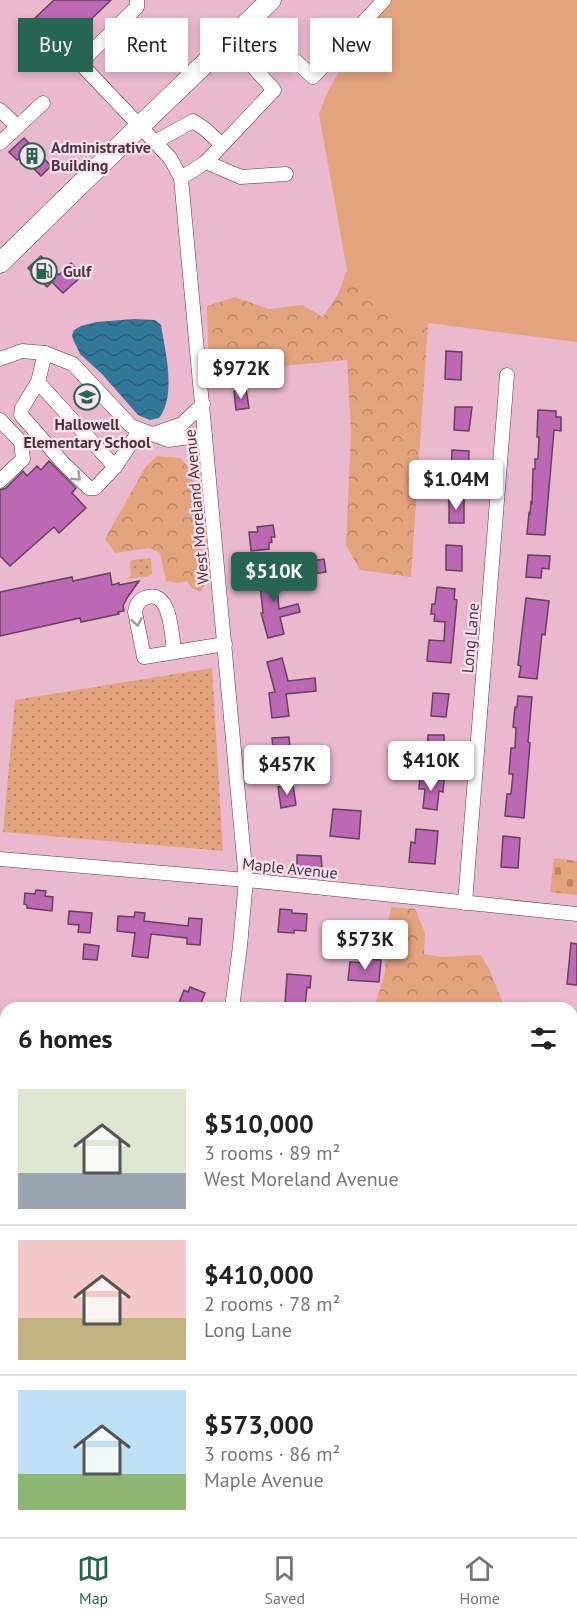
<!DOCTYPE html>
<html lang="en">
<head>
<meta charset="utf-8">
<style>
  :root { --surface:#fff; --page:#f2f2f2; --text:#222; --muted:#767676; --line:#e0e0e0; --accent:#256552 }
  body { margin:0; font-family:"PT Sans",sans-serif; background:var(--page); color:var(--text); height:100vh; display:flex; flex-direction:column; font-size:22px; white-space:nowrap }
  * { box-sizing:border-box; margin:0 }
  p { font-size:20px; color:var(--muted) }
  .icon { flex:none; width:33px; height:33px; fill:none; stroke:currentColor; stroke-width:2; stroke-linecap:round; stroke-linejoin:round }
  .map { position:relative; flex:1; overflow:hidden }
  .sheet { position:absolute; left:0px; top:1002px; width:578px; height:536px; display:flex; flex-direction:column; background:var(--surface); border-radius:18px 18px 0 0; box-shadow:0 3px 9px #0003 }
  .sheet>* { flex:none }
  .top-card { position:absolute; left:18px; top:18px; width:542px; height:54px; display:flex; gap:12px }
  .price { position:absolute; translate:-50% -51px; padding:0 14px; border-radius:6px; background:#fff; color:#222; font-size:20px; line-height:39px; filter:drop-shadow(0 2px 3px #0008) }
  .price::after { content:''; position:absolute; left:50%; top:36px; width:18px; height:14px; margin-left:-9px; background:inherit; clip-path:polygon(0 0,100% 0,50% 100%) }
  .price.current { background:var(--accent); color:#fff }
  ul { padding:0; list-style:none }
  li { display:flex; align-items:center; gap:18px; height:150px; padding:0 18px }
  li+li { border-top:2px solid var(--line) }
  li span { display:grid; place-items:center; flex:none; width:168px; height:120px; border-radius:0px; color:#555 }
  li>.icon { margin-inline-start:auto }
  span .icon { width:72px; height:72px; fill:#fffc; stroke-width:1 }
  li b { font-size:26px }
  h2 { display:flex; justify-content:space-between; align-items:center; height:72px; padding:0 18px; font-size:26px }
  .tag { padding:0 21px; border-radius:0px; background:var(--surface); box-shadow:0 3px 9px #0003; font-size:21px; line-height:54px }
  .tag.current { background:var(--accent); color:#fff }
  .tabs { display:flex; justify-content:space-around; align-items:center; height:84px; border-top:2px solid var(--line); background:var(--surface); font-size:16px; color:var(--muted) }
  .tabs a { display:grid; justify-items:center; gap:3px }
  .tabs .current { color:var(--accent) }
  .map>svg:first-child { display:block }
  .green { fill:#e3a37d }
  .forest { fill:url(#forest-crowns) }
  .cemetery { fill:url(#cemetery-stones) }
  .park { fill:url(#park-dots) }
  .water { fill:url(#water-waves) }
  .building { fill:#bd68b4; stroke:#63415e; stroke-width:1.5 }
  .lines { fill:none; stroke-linecap:round; stroke-linejoin:round }
  .minor-casing { stroke:#5e3548; stroke-width:15 }
  .highway-casing { stroke:#5e3548; stroke-width:21 }
  .minor { stroke:#fff; stroke-width:14 }
  .highway { stroke:#fff; stroke-width:20 }
  .oneway { stroke:#a49a9e }
  .labels { text-anchor:middle; dominant-baseline:central; stroke-width:4.5; stroke-linejoin:round; paint-order:stroke }
  .poi-label { font-size:16px; font-weight:bold; fill:#48343d; stroke:#fce2ec; text-anchor:start }
  .street-label { font-size:16px; fill:#48343d; stroke:#fce2ec }
</style>
</head>
<body>
<div class="map">
<svg width="577" height="1537" viewBox="0 0 577 1537">
  <defs>
    <pattern id="forest-crowns" width="20" height="18" patternUnits="userSpaceOnUse" patternTransform="scale(1.5)"><rect width="20" height="18" fill="#e3a37d"/><path d="M2 6a3 3 0 1 1 6 0M12 15a3 3 0 1 1 6 0" fill="none" stroke="#ba8668"/></pattern>
    <pattern id="cemetery-stones" width="16" height="16" patternUnits="userSpaceOnUse" patternTransform="scale(1.5)"><rect width="16" height="16" fill="#e3a37d"/><path d="M2 7V4a2 2 0 0 1 4 0v3zM10 15v-3a2 2 0 0 1 4 0v3z" fill="#ba8668"/></pattern>
    <pattern id="park-dots" width="8" height="8" patternUnits="userSpaceOnUse" patternTransform="scale(1.5)"><rect width="8" height="8" fill="#e3a37d"/><path d="M2 2h.1M6 6h.1" fill="none" stroke="#ba8668" stroke-width="1.8" stroke-linecap="round"/></pattern>
    <pattern id="water-waves" width="16" height="10" patternUnits="userSpaceOnUse" patternTransform="scale(1.5)"><rect width="16" height="10" fill="#307798"/><path d="M0 5q4-4 8 0t8 0" fill="none" stroke="#2a5d76"/></pattern>
  </defs>
  <rect width="100%" height="100%" fill="#ebb9ce"/>
  <polygon class="green" points="382,0 577,0 577,342 412,321 366,299 347,270 319,114 329,89"/>
  <g class="forest">
    <polygon points="347,270 366,299 412,321 428,323 411,577 360,570 346,545 351,432 347,360 209,373 207,306 235,297 269,309 302,305 323,317 338,294"/>
    <polygon points="157,456 180,458 192,471 204,574 204,586 200,592 191,588 187,581 178,583 166,581 160,553 149,548 115,553 105,539 146,466"/>
    <polygon points="391,907 415,909 425,933 424,954 441,957 481,955 490,971 505,1008 374,1008 385,973 386,936"/>
  </g>
  <polygon class="cemetery" points="554,858 577,861 577,895 550,892"/>
  <g class="park">
    <polygon points="151,558 152,574 146,577 140,577 130,579 128,578 131,575 130,563 132,560"/>
    <polygon points="212,668 223,851 3,832 15,700"/>
  </g>
  <path class="water" d="M134 319 155 320 161 325C165 351 177 395 159 418L150 420 138 415 102 374 80 354 73 339 72 335 74 330 81 326 97 322Z"/>
  <g class="building">
    <polygon points="54,0 111,0 81,29 85,34 78,41 74,37 63,47 35,18"/>
    <polygon points="24,138 51,166 41,176 21,156 17,160 9,152"/>
    <polygon points="41,256 59,275 71,263 83,275 63,293 52,282 47,287 28,268"/>
    <polygon points="446,351 462,352 461,380 445,379"/>
    <polygon points="246,389 249,408 236,410 234,391"/>
    <polygon points="455,407 472,407 469,431 454,430"/>
    <polygon points="538,410 556,411 556,417 561,417 561,431 554,430 545,535 527,534 529,513 530,514 531,502 532,503 533,469 535,469 535,459 538,459 539,437 537,437"/>
    <polygon points="452,450 469,451 468,481 451,480"/>
    <polygon points="49,461 76,488 72,493 86,508 59,533 54,527 10,566 0,556 0,490 6,488 23,471 27,476 37,466 41,470"/>
    <polygon points="449,498 464,499 464,523 449,523"/>
    <polygon points="273,525 275,537 271,537 272,542 269,543 269,549 251,551 249,532 258,532 257,527"/>
    <polygon points="446,545 462,546 462,571 446,570"/>
    <polygon points="528,555 550,556 549,569 542,568 541,578 526,577"/>
    <polygon points="324,559 326,572 313,574 311,561"/>
    <polygon points="286,571 288,585 277,586 279,609 298,604 300,612 280,617 284,634 268,638 261,613 263,613 259,574"/>
    <polygon points="110,573 112,585 119,583 119,585 139,581 127,598 123,606 124,611 118,612 119,614 81,622 80,618 0,636 0,592 72,577 73,581"/>
    <polygon points="437,587 455,589 454,599 457,600 451,663 427,661 429,640 444,641 445,622 434,621 435,614 431,614 432,604 435,604"/>
    <polygon points="526,598 549,601 545,635 542,634 537,679 519,677 521,666 518,665"/>
    <polygon points="282,658 288,681 315,678 316,691 286,694 289,716 272,718 269,693 275,692 267,662"/>
    <polygon points="433,693 449,694 446,717 431,716"/>
    <polygon points="518,696 532,697 528,742 530,743 524,818 505,816 507,794 511,794 513,774 509,774 511,748 515,748 516,728 513,727 515,707 517,707"/>
    <polygon points="428,735 444,735 444,759 427,759"/>
    <polygon points="289,737 291,757 274,759 272,738"/>
    <polygon points="420,778 444,780 443,792 439,791 437,810 423,808 425,789 419,789"/>
    <polygon points="293,785 296,805 281,808 278,787"/>
    <polygon points="333,809 361,811 359,839 330,836"/>
    <polygon points="416,829 438,831 435,864 409,862 411,842 415,843"/>
    <polygon points="503,836 520,838 518,868 501,867"/>
    <polygon points="297,855 321,856 322,867 297,867"/>
    <polygon points="36,890 46,891 45,896 53,897 52,911 27,908 27,905 24,904 25,893 35,894"/>
    <polygon points="280,909 292,910 292,913 307,914 306,931 294,930 294,933 278,932"/>
    <polygon points="69,911 92,913 90,933 78,932 79,925 68,924"/>
    <polygon points="135,912 145,913 144,921 188,926 189,918 202,919 200,945 187,944 187,938 151,934 148,958 132,956 135,933 117,931 118,916 134,917"/>
    <polygon points="571,943 577,944 577,985 567,984"/>
    <polygon points="84,944 99,946 97,960 83,959"/>
    <polygon points="368,959 381,960 379,982 348,980 350,962 368,963"/>
    <polygon points="287,974 311,976 310,988 307,987 305,1006 285,1004"/>
    <polygon points="190,987 205,993 199,1008 177,1008 184,990 188,992"/>
  </g>
  <g class="lines">
    <g class="minor-casing">
      <g id="minor">
        <polyline points="137,0 137,7 80,63 170,158 181,178 246,880 240,946 232,1008"/>
        <polyline points="251,20 313,77 384,0"/>
        <polyline points="0,110 17,126"/>
        <polyline points="155,142 193,121 205,129 222,145"/>
        <polyline points="0,143 43,103"/>
        <polyline points="206,162 241,177 286,174"/>
        <polyline points="181,178 206,162 274,90 230,41"/>
        <polyline points="45,353 38,382 115,467 140,430"/>
        <polyline points="0,359 22,351 45,353 73,364 131,426 168,440 205,435"/>
        <polyline points="38,382 22,408 21,415 63,463 89,488 95,488 115,467"/>
        <polyline points="0,420 21,442 23,459 0,481"/>
        <polyline points="153,434 182,424 203,404"/>
        <path d="M174 652C172 637 171 587 145 598 139 600 136 605 135 612L144 657 225 644"/>
        <polyline points="0,859 246,880 577,914"/>
        <polyline points="465,903 507,375"/>
        <polyline points="0,1037 6,1038"/>
        <polyline points="572,1139 577,1139"/>
        <polyline points="0,1191 6,1192"/>
        <polyline points="0,1344 6,1345"/>
        <polyline points="572,1345 577,1346"/>
        <polyline points="0,1498 6,1499"/>
        <polyline points="572,1523 577,1523"/>
        <polyline points="176,1537 176,1532"/>
      </g>
    </g>
    <g class="highway-casing">
      <polyline id="highway" points="0,263 140,126 271,0"/>
    </g>
    <use href="#minor" class="minor"/>
    <use href="#highway" class="highway"/>
  </g>
  <defs><path id="oneway-chevron" d="M-2-3.5L2.5 0L-2 3.5" fill="none" stroke-width="1.6" stroke-linecap="round" stroke-linejoin="round" transform="scale(1.5)"/></defs>
  <g class="oneway">
    <use href="#oneway-chevron" transform="translate(77 477) rotate(44)"/>
    <use href="#oneway-chevron" transform="translate(137 622) rotate(80)"/>
  </g>
  <defs>
    <g id="building-ring" transform="scale(1.35)"><circle r="9.5" fill="#fce2ec" stroke="#256552" stroke-width="1.5"/><path d="M-4-6H4V6H1V3H-1V6H-4ZM-2.5-4.3h1.7v1.8h-1.7ZM.8-4.3h1.7v1.8H.8ZM-2.5-1h1.7V.8h-1.7ZM.8-1h1.7V.8H.8Z" fill="#256552"/></g>
    <g id="fuel-ring" transform="scale(1.35)"><circle r="9.5" fill="#fce2ec" stroke="#256552" stroke-width="1.5"/><path d="M-5.5-6h7V0h2V4h1.3V-2.5L3-4.5l.8-.8L6-3V5H2.5V1h-1V6h-7ZM-4.2-4.7v3.2H.2V-4.7Z" fill="#256552"/></g>
    <g id="school-ring" transform="scale(1.35)"><circle r="9.5" fill="#fce2ec" stroke="#256552" stroke-width="1.5"/><path d="M0-5L7-2L0 1L-7-2ZM-4 1L0 2.5L4 1V4Q0 6-4 4Z" fill="#256552"/></g>
  </defs>
  <g fill-rule="evenodd">
    <use href="#building-ring" x="32" y="156"/>
    <use href="#fuel-ring" x="44" y="271"/>
    <use href="#school-ring" x="87" y="397"/>
  </g>
  <g class="labels">
    <g class="poi-label">
      <text x="51" y="147">Administrative<tspan x="51" dy="18">Building</tspan></text>
      <text x="63" y="271">Gulf</text>
      <text x="87" y="424" text-anchor="middle">Hallowell<tspan x="87" dy="18">Elementary School</tspan></text>
    </g>
    <g class="street-label">
      <text transform="translate(196 507) rotate(-95)">West Moreland Avenue</text>
      <text transform="translate(470 638) rotate(-85)">Long Lane</text>
      <text transform="translate(290 868) rotate(6)">Maple Avenue</text>
    </g>
  </g>
</svg>
<b class="price" style="left:241px;top:400px">$972K</b>
<b class="price" style="left:456px;top:511px">$1.04M</b>
<b class="price current" style="left:274px;top:603px">$510K</b>
<b class="price" style="left:431px;top:792px">$410K</b>
<b class="price" style="left:287px;top:796px">$457K</b>
<b class="price" style="left:365px;top:971px">$573K</b>
<div class="top-card">
<a class="tag current">Buy</a>
<a class="tag">Rent</a>
<a class="tag">Filters</a>
<a class="tag">New</a>
</div>
<section class="sheet">
<h2>6 homes<svg class="icon" aria-label="filters" viewBox="0 0 24 24"><path d="M4 7h16M4 17h16"/><circle cx="9" cy="7" r="2"/><circle cx="15" cy="17" r="2"/></svg></h2>
<ul>
<li><span style="background:linear-gradient(#dfe7d0 70%,#9aa5b1 0)"><svg class="icon" aria-label="home" viewBox="0 0 24 24"><path d="M3 11l9-7 9 7M6 9v11h12V9"/></svg></span><div><b>$510,000</b><p>3 rooms · 89 m²</p><p>West Moreland Avenue</p></div></li>
<li><span style="background:linear-gradient(#f6c9c9 65%,#c2b280 0)"><svg class="icon" aria-label="home" viewBox="0 0 24 24"><path d="M3 11l9-7 9 7M6 9v11h12V9"/></svg></span><div><b>$410,000</b><p>2 rooms · 78 m²</p><p>Long Lane</p></div></li>
<li><span style="background:linear-gradient(#bfe0f5 70%,#8fb573 0)"><svg class="icon" aria-label="home" viewBox="0 0 24 24"><path d="M3 11l9-7 9 7M6 9v11h12V9"/></svg></span><div><b>$573,000</b><p>3 rooms · 86 m²</p><p>Maple Avenue</p></div></li>
</ul>
</section>
</div>
<nav class="tabs">
<a class="current"><svg class="icon" aria-label="map" viewBox="0 0 24 24"><path d="M3 6l6-2 6 2 6-2v14l-6 2-6-2-6 2zM9 4v14M15 6v14"/></svg>Map</a>
<a><svg class="icon" aria-label="saved" viewBox="0 0 24 24"><path d="M7 4h10v16l-5-4-5 4z"/></svg>Saved</a>
<a><svg class="icon" aria-label="home" viewBox="0 0 24 24"><path d="M3 11l9-7 9 7M6 9v11h12V9"/></svg>Home</a>
</nav>
</body>
</html>
